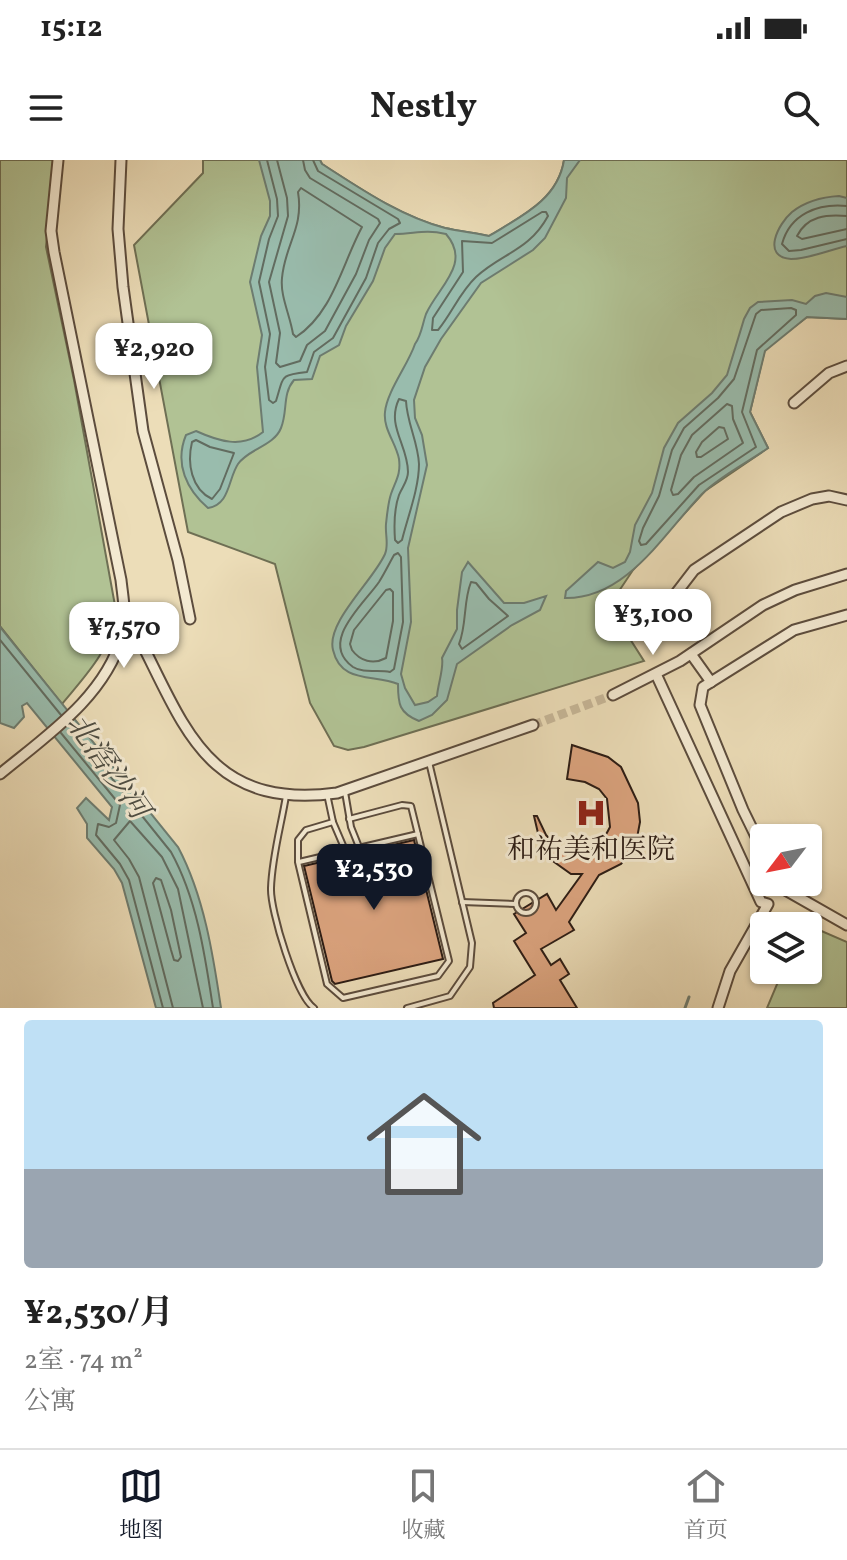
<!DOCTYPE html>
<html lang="zh">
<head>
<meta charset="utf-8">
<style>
  :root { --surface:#fff; --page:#f6f6f6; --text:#222; --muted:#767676; --line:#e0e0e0; --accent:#111827 }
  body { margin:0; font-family:Vollkorn,"Noto Serif SC",serif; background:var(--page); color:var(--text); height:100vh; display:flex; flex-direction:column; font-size:30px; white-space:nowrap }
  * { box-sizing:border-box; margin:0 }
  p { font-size:26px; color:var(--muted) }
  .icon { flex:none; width:44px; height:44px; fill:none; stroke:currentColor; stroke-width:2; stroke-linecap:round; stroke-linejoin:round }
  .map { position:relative; height:848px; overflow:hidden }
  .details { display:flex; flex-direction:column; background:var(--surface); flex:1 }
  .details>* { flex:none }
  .needle { width:52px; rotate:238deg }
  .tools { position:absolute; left:750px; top:664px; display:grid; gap:16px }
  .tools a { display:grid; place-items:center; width:72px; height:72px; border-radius:8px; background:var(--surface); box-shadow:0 2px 6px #0004; font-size:40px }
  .price { position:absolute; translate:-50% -68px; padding:0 18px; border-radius:16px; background:#fff; color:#222; font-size:26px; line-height:52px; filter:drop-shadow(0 2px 4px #0008) }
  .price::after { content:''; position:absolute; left:50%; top:48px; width:24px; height:18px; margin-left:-12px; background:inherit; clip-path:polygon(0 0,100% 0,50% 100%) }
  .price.current { background:var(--accent); color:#fff }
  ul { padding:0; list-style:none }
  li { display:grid; align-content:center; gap:16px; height:424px; padding:0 24px }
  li+li { border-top:2px solid var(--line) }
  li span { display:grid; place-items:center; height:248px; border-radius:8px; color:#555 }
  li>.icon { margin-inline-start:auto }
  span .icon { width:144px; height:144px; fill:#fffc; stroke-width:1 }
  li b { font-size:34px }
  .status { display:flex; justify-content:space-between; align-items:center; height:56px; padding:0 40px; background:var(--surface); direction:ltr }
  .status svg { height:22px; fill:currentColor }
  header { display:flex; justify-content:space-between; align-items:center; height:104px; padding:0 24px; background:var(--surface); font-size:36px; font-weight:700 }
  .tab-bar { display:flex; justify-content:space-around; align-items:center; height:112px; border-top:2px solid var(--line); background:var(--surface); font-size:22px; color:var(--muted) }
  .tab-bar a { display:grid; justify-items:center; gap:4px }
  .tab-bar .current { color:var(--accent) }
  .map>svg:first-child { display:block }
  .green { fill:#b1c294; stroke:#6e6f54; stroke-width:2 }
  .water { fill:#99bcad; stroke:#6d7c70; stroke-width:2 }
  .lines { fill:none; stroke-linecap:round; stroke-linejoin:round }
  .shore { stroke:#626c60; stroke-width:2 }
  .stream { stroke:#6d7c70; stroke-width:3 }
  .building { fill:#dba37e; stroke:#2c1c14; stroke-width:2 }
  .street-tunnel { stroke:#c6b697; stroke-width:9; stroke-dasharray:9 4.5; stroke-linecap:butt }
  .lane-casing { stroke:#5c4c3d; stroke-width:8 }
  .street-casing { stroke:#5c4c3d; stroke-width:13 }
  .lane { stroke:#f3e9d1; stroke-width:4 }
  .street { stroke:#f3e9d1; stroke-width:9 }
  .labels { text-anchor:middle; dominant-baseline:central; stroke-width:6; stroke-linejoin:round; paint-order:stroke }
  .poi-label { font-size:28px; fill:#2c1c14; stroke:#f3e9d1 }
  .water-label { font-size:30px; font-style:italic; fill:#4d4c42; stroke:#f3e9d1 }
</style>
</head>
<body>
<div class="status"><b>15:12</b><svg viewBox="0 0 49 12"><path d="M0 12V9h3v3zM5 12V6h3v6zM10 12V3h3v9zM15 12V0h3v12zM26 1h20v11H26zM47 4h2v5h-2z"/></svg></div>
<header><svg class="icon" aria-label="menu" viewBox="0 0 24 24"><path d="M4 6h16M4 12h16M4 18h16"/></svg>Nestly<svg class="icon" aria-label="search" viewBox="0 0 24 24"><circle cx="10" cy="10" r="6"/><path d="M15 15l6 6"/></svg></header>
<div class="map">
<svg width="847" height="848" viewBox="0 0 847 848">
  <rect width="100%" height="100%" fill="#ecddb8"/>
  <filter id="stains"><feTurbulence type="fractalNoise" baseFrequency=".0025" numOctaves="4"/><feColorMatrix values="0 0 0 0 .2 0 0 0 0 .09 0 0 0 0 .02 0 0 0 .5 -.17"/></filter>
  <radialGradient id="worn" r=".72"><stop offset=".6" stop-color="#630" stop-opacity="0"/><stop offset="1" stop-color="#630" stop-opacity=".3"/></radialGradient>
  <g class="green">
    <path d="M0 0H54L46 87 74 220 116 451C111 490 86 515 62 544L0 466Z"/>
    <path d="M203 0H320L322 4C361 29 400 56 445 68 459 71 474 73 489 76 520 57 558 40 564 0H847V159L807 157 765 189 750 252 768 288 705 331 633 410 609 446 644 501 364 587 348 590 334 586 310 543 275 404 188 372 134 85 203 13Z"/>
    <polygon points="803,763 847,782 847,848 767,848 783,810 808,810 808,766 802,766"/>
  </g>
  <g class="water">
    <path d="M259 0H320L322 4C361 29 400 56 445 68 459 71 474 73 489 76 520 57 558 40 564 0H580L567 18 566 38 545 78 533 90 481 123 441 179 425 207 414 240 415 258 422 275 427 305 408 388 411 462 401 514 405 528 415 545 428 542 437 536C438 524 444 508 442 498L457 469V450L462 412 468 402 504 443H524L546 436 540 450 512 465 457 504 447 540 432 555 419 561C399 553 398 544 398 524 373 514 341 524 333 490 326 462 373 421 385 394 389 385 385 374 386 364 387 355 388 343 391 334 396 320 401 314 399 299 396 283 383 269 385 252 387 231 408 205 415 184 422 174 422 165 426 154 438 127 472 104 446 74 424 69 415 74 395 74L385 88 373 121 346 166 339 185 320 196 312 219 294 220C282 234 288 251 281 268 274 286 248 289 238 304 228 319 230 345 208 348 187 330 174 304 186 275L196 271C218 281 242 289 263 272L257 207 262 175 250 122 261 76 270 56V41Z"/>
    <path d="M839 36 847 38V86C829 90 809 99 791 99 761 97 778 64 792 52 806 41 822 37 839 36Z"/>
    <path d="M826 133 847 137V159L807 157 765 191 750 252 768 288C747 303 720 316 702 334 664 373 627 439 565 438L566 431 598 402 613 408 625 402 630 392 635 365 652 333 664 288 678 263 712 233 727 215 744 159 750 148 758 142 792 140 806 144 815 136Z"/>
    <path d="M0 467 178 687C204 736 213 794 221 848H156L122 723 114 709 87 678V664L77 648 86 638 109 660 112 647 27 543 22 546 24 557 14 568 0 563Z"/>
  </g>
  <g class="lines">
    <g class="shore">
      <path d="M267 0 277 39 278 56 269 79 259 122 270 174 265 207 269 240 273 243 276 241C284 215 280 215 307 212L314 192 333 178 366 118 378 83 389 69 400 63 398 59 318 11 313 0"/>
      <polyline points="277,0 287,38 288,56 269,122 280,173 276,203 280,207 300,201 307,185 325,171 356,114 369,80 380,63 378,59 310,18 305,10 303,0"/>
      <path d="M301 28 362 67C342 104 333 153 296 177L293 174C290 155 280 136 282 118 285 84 304 68 298 32Z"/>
      <path d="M847 46C818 43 790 54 782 84L789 91 801 90 847 79"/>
      <path d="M542 52H546L548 56C529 91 502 93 476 117 460 132 452 153 438 170H432L433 158 463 112 462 81 492 83Z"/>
      <path d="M847 56C827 54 807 56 797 76L802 79 847 69"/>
      <polygon points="791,148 796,150 796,155 757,190 742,252 756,287 699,325 646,384 641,385 639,381 643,368 659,336 672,290 684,268 718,238 734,219 756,154 761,150"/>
      <path d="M399 239 406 241C407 263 418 282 419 304 419 328 408 356 402 380L398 383 395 380C394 366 394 349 399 335 402 327 408 321 408 312 408 285 386 266 399 239Z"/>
      <polygon points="727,244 732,246 733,259 743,283 694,317 678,334 673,335 671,330 681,295 692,275"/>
      <polygon points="719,267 724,268 728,279 701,297 697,297 696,292 702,282"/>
      <path d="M196 280 210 287 234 293 220 329 212 339C191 329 187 303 192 282Z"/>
      <path d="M398 393 401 397 403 462 394 509 390 512C378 509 364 514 353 507 318 482 364 444 379 422 384 414 389 404 394 395Z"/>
      <path d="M471 422 476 423 489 439 508 456 462 489 459 484C467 464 463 442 471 422Z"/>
      <path d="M390 429 393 432V461L386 498C373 505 360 501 352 490L350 484 354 470 386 430Z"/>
      <polyline points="0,480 61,555"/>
      <path d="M69 565 171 692C197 739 205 795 213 848"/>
      <polyline points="61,573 120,645 116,663 109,667 98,664 96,675 120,704 129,720 163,848"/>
      <polygon points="156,718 161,720 171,750 181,797 178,801 174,800 171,790 153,723"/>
      <polyline points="173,848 139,717 129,699 114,680 130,661 162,697 178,729 203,848"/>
    </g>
    <polyline class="stream" points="685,848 689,837"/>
  </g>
  <g class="building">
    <polygon points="572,585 608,597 621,607 638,643 640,662 637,678 631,692 621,704 599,715 569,762 574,770 541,789 551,805 560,799 569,814 560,820 577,848 494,848 493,843 535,815 514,781 526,773 514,754 547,734 556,750 582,714 571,714 550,699 541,686 534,656 537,656 546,675 555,685 568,692 581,693 592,689 603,680 610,667 607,639 599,629 585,622 567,619"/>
    <polygon points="414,680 443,799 335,824 332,821 304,706"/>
  </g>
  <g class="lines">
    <polyline class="street-tunnel" points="533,565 613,535"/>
    <g class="lane-casing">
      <g id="lane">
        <polyline points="345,632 351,667 359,687"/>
        <polyline points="327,634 333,662 345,690"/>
        <path d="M286 636C281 666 272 697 271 728 270 750 296 836 314 848"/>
        <polyline points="333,662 306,670 298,680 298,702 327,824 343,838 438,816 449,801 411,646 402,645 349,659"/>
        <polyline points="299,702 418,674"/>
        <circle cx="526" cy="743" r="10"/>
        <polyline points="462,742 516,744"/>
        <polyline points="407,848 450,836 470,807 472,783 429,602"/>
      </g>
    </g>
    <g class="street-casing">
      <g id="street">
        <polyline points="121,0 118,69 123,127 143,271 178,400 190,459"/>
        <polyline points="794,243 829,213 847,206"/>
        <polyline points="674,436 694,410 781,352 812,339 829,336 847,340"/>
        <path d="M125 452C181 550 196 652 337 633L533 565"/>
        <polyline points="691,494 711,522"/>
        <polyline points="656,514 761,742 768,744 730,811 718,848"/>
        <polyline points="613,535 680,501 763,445 795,430 847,414"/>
        <path d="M0 614C46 576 105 537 122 476 127 457 123 439 121 420L54 92 51 71 58 0"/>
        <polyline points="764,693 743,650 700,545 703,527 794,470 847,455"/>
        <polyline points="779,722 782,728 847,765"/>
      </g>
    </g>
    <use href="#lane" class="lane"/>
    <use href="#street" class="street"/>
  </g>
  <defs>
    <g id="hospital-bare" transform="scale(2.4)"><path d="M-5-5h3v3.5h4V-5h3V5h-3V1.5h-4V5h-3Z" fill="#8f2418" stroke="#f3e9d1" stroke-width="2.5" paint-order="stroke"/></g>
  </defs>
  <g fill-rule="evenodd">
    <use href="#hospital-bare" x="591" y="653"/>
  </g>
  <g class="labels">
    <g class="poi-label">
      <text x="591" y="690">和祐美和医院</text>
    </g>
    <g class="water-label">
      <text transform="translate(107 607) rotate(55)">北滘沙河</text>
    </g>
  </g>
  <rect width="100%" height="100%" filter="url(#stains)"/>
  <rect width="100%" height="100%" fill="url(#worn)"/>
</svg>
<div class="tools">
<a><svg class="needle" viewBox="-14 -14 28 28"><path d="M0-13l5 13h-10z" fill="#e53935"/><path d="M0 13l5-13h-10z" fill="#767676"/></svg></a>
<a><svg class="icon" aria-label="layers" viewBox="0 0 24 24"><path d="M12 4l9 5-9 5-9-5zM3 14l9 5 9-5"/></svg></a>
</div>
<b class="price" style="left:154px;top:231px">¥2,920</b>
<b class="price" style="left:653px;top:497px">¥3,100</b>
<b class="price" style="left:124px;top:510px">¥7,570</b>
<b class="price current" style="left:374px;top:752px">¥2,530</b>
</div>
<section class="details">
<ul>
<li><span style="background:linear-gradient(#bfe0f5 60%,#9aa5b1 0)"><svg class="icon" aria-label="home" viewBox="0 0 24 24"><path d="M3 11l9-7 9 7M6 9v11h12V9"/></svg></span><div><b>¥2,530/月</b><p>2室 · 74 m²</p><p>公寓</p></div></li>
</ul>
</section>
<nav class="tab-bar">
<a class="current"><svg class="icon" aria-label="map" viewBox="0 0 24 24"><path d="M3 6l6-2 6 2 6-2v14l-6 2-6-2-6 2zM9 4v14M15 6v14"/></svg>地图</a>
<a><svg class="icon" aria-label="saved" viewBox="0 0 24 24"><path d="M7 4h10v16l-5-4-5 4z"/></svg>收藏</a>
<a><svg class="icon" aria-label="home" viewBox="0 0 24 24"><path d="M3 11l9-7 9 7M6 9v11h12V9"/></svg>首页</a>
</nav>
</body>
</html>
